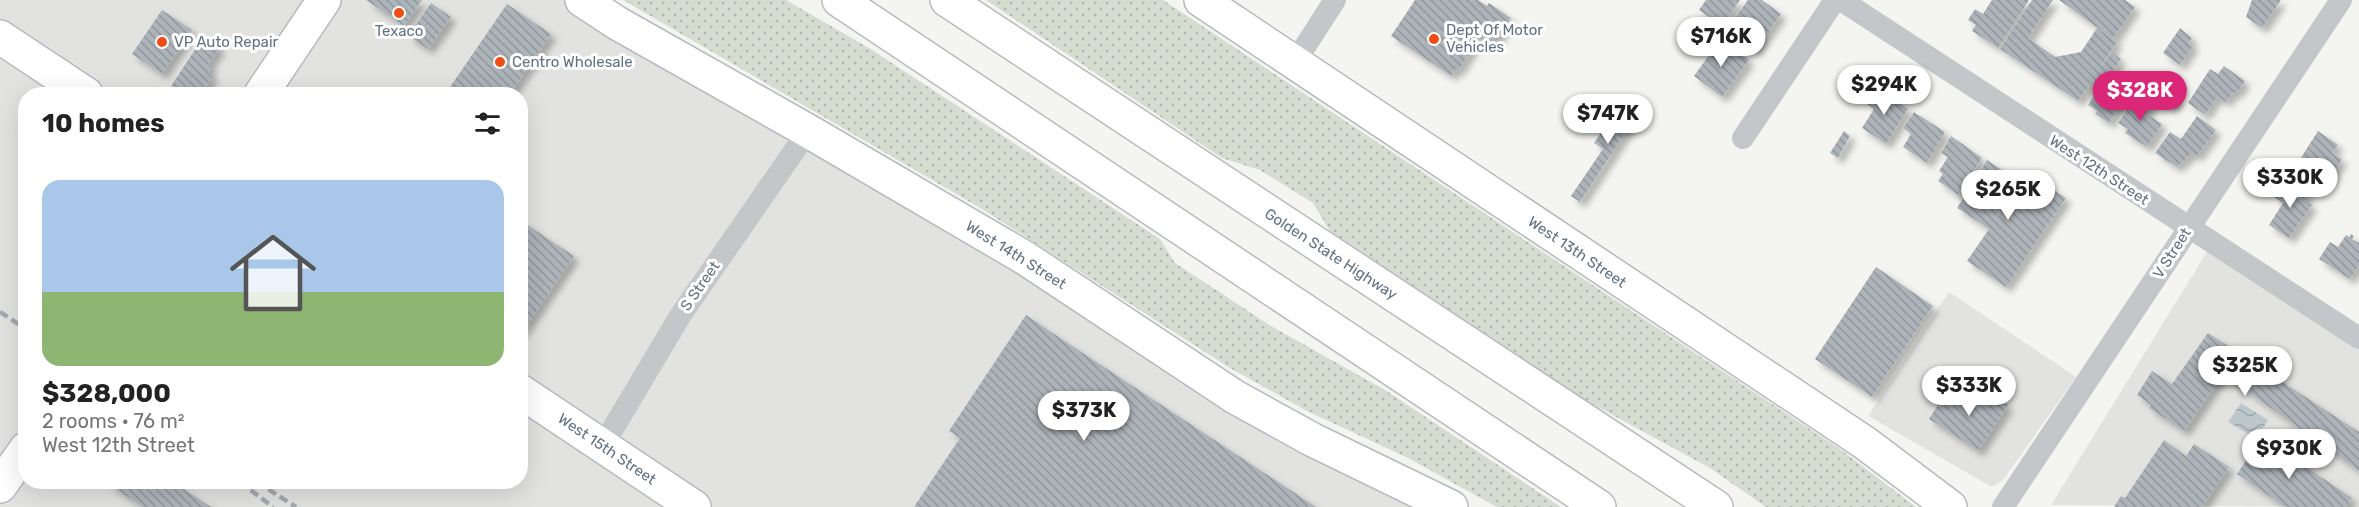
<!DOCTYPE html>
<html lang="en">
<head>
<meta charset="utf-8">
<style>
  :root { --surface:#fff; --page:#f6f6f6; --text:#222; --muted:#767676; --accent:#db2777 }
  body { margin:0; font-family:Rubik,sans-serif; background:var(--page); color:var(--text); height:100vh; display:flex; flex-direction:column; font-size:22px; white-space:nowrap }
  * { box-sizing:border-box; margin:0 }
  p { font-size:20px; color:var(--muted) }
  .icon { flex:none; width:33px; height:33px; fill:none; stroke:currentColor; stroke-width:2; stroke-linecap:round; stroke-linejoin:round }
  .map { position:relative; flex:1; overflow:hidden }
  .details { position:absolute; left:18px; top:87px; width:510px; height:402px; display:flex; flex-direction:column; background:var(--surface); border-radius:24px; box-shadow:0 6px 24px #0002 }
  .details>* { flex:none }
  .price { position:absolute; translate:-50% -51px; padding:0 14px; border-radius:21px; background:#fff; color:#222; font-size:20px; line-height:39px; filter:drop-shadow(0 2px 3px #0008) }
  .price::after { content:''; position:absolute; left:50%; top:36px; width:18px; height:14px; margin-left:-9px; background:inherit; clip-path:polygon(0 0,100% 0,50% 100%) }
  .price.current { background:var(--accent); color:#fff }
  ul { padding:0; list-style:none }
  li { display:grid; align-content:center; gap:12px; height:318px; padding:0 24px }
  li span { display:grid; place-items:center; height:186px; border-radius:18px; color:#555 }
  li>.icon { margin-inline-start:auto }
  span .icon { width:108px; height:108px; fill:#fffc; stroke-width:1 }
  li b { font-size:26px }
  h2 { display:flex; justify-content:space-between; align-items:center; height:72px; padding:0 24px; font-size:26px }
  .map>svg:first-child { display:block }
  .built { fill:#e2e3e1; fill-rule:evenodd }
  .grass { fill:url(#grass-dots) }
  .water { fill:url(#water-waves) }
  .building { fill:url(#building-back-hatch); filter:url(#shadow) }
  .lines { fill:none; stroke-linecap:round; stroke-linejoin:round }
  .secondary-casing { stroke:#b5babf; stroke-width:36 }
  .primary-casing { stroke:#b6babe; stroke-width:36 }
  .highway-casing { stroke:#b8babd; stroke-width:36 }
  .street { stroke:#c3c7ca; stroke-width:22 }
  .secondary { stroke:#fff; stroke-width:33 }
  .primary { stroke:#fff; stroke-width:33 }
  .highway { stroke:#fff; stroke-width:33 }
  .rail { stroke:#a3a9af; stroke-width:4.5; stroke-dasharray:9 4.5; stroke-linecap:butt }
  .poi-dot { fill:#f04c14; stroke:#fff; stroke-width:2 }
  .labels { text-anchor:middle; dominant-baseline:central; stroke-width:6; stroke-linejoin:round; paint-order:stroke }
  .poi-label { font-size:15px; fill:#617383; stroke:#fff; text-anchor:start }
  .street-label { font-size:15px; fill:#617383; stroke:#fff }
</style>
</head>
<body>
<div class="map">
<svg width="2359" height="507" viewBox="0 0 2359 507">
  <defs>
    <pattern id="grass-dots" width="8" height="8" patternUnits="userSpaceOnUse" patternTransform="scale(1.5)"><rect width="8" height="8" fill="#d5dcd0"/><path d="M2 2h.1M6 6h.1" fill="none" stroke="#b0b7ae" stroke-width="1.8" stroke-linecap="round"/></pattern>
    <pattern id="water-waves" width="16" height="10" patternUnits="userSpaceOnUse" patternTransform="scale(1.5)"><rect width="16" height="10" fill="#bdc8cd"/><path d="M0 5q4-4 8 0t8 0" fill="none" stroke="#9da7ac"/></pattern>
    <pattern id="building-back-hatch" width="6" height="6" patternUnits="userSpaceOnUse" patternTransform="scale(1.5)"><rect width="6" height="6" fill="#adb4b9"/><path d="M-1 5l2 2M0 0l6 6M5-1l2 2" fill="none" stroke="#90979c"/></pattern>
    <filter id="shadow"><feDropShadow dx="5.5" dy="5.5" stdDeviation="3" flood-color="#0004"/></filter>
  </defs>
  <rect width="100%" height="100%" fill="#f4f4f0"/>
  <g class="built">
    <path d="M0 0H589L1447 507H0ZM26 94H520V482H26Z"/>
    <polygon points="2218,234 2359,326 2359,507 2051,505"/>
    <polygon points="1949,292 2076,377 2003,480 1992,487 1868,416"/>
  </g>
  <g class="grass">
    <polygon points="623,0 786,0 869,48 1160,239 1175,263 1271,326 1385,390 1561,507 1497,507 1408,458 1307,411 1230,368 982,209"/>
    <polygon points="986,0 1163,0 1840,449 1916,507 1766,507 1710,468 1574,394 1330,231 1313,203 1260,170 1222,158"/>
  </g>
  <polygon class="water" points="2241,403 2268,420 2256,439 2228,422"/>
  <g class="building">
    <polygon points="366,0 422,0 404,26"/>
    <polygon points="1415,0 1478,0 1487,6 1489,3 1511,18 1492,47 1474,35 1469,43 1474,46 1458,71 1455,69 1451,76 1391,36"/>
    <polygon points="1706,0 1740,0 1722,26 1699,10"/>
    <polygon points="1748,0 1762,0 1781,14 1755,51 1726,30"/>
    <polygon points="1992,0 2029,0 1998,48 1972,31 1976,25 1968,20 1975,9 1983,14"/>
    <polygon points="2032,0 2053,0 2028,38 2055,57 2081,52 2097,28 2117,42 2099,69 2112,52 2121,59 2110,75 2114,78 2108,89 2114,92 2121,81 2132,88 2109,123 2095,114 2097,111 2088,105 2098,89 2091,84 2098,74 2078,101 2000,49"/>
    <polygon points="2059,0 2125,0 2135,7 2113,39"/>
    <polygon points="2252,0 2281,0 2262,28 2246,17"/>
    <polygon points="431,3 451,17 428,49 408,36"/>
    <polygon points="507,4 551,34 510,94 455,94 448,90"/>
    <polygon points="162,10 192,30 162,74 132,54"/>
    <polygon points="2180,28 2192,38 2189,43 2193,46 2180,65 2163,53"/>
    <polygon points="204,36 220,47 208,65 212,67 208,73 213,77 203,91 198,87 194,94 184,94 171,86"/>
    <polygon points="1720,40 1749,60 1722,97 1694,76"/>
    <polygon points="2224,66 2245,81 2236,94 2233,92 2226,102 2217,97 2205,115 2188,103 2210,69 2218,74"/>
    <polygon points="1878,88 1908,109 1886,144 1862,128 1874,109 1867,104"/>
    <polygon points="2170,94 2178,99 2172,108 2164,103"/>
    <polygon points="2137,96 2151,105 2147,114 2162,124 2147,147 2125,133 2128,129 2118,123"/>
    <polygon points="1629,101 1641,109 1580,202 1571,196 1603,149 1594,143 1617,110 1621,113"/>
    <polygon points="1914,112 1945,132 1927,163 1903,147 1911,134 1903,128"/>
    <polygon points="2197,116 2216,130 2197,156 2192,153 2177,167 2155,153 2170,132 2181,139"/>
    <polygon points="1844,131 1850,136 1838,158 1830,153"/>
    <polygon points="2318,131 2338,145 2332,153 2342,159 2327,183 2297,164"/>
    <polygon points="1951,136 1982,158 1958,195 1938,181 1943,174 1939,171 1948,157 1941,153"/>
    <polygon points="1987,160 2005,172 1991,194 2004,203 1993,222 2027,172 2066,198 2006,287 1967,261 1989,229 1957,208"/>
    <polygon points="2285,180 2308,193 2304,200 2312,205 2289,238 2269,225 2283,203 2274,197"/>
    <polygon points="520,220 574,256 520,335"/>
    <polygon points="2351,234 2354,236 2352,239 2359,243 2359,265 2350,279 2319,259 2330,242 2338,247 2346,235 2350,237"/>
    <polygon points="1876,267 1933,306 1872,397 1815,359"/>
    <polygon points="1026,315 1051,332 1316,507 914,507 960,438 949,431"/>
    <polygon points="2208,333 2359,432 2359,471 2223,374 2184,431 2149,408 2151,405 2137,395 2152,371 2172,384"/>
    <polygon points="1948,389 1976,407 1986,391 2008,405 1978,451 1929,419"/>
    <polygon points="2262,437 2352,498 2345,507 2285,507 2237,474"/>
    <polygon points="2164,440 2186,456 2194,444 2229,467 2202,507 2114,507 2121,496 2125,498"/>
    <polygon points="105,482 173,482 211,507 143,507"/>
  </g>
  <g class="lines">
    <g class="secondary-casing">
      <g id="secondary">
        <polyline points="0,37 86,94"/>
        <polyline points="261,94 324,0"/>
        <polyline points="520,391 694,507"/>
        <polyline points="0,486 26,449"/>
      </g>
    </g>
    <g class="primary-casing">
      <g id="primary">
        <polyline points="582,0 617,23 808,131 1025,258 1235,397 1313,440 1451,507"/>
        <polyline points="1201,0 1865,443 1950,507"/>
      </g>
    </g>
    <g class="highway-casing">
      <g id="highway">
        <polyline points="839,0 1599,507"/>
        <polyline points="947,0 1716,507"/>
      </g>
    </g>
    <g class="street">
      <polyline points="1841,0 2359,338"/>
      <polyline points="1295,62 1335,0"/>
      <polyline points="1743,138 1835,0"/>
      <polyline points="602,447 680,316 808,131"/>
      <polyline points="2003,507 2341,0"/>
    </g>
    <use href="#secondary" class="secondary"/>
    <use href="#primary" class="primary"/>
    <use href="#highway" class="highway"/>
    <g class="rail">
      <polyline points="0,312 26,329"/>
      <polyline points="240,482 273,507"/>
      <polyline points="257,482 296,507"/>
    </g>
  </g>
  <g class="poi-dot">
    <circle cx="399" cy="13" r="6"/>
    <circle cx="1434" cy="39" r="6"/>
    <circle cx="162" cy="42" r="6"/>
    <circle cx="500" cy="62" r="6"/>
  </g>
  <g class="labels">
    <g class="poi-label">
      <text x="1446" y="30">Dept Of Motor<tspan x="1446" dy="17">Vehicles</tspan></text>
      <text x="399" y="31" text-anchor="middle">Texaco</text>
      <text x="174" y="42">VP Auto Repair</text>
      <text x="512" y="62">Centro Wholesale</text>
    </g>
    <g class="street-label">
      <text transform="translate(2099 170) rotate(33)">West 12th Street</text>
      <text transform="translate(1577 252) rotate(34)">West 13th Street</text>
      <text transform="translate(2172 253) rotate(-57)">V Street</text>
      <text transform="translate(1331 254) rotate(33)">Golden State Highway</text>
      <text transform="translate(1016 255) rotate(32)">West 14th Street</text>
      <text transform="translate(700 286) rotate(-55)">S Street</text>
      <text transform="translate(607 449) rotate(34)">West 15th Street</text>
    </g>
  </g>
</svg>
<b class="price" style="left:1721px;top:68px">$716K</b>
<b class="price" style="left:1884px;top:116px">$294K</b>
<b class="price current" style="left:2140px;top:122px">$328K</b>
<b class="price" style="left:1608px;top:145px">$747K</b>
<b class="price" style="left:2290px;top:209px">$330K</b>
<b class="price" style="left:2008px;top:221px">$265K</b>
<b class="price" style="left:2245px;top:397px">$325K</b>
<b class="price" style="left:1969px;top:417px">$333K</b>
<b class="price" style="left:1084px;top:442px">$373K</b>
<b class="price" style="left:2289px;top:480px">$930K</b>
<section class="details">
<h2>10 homes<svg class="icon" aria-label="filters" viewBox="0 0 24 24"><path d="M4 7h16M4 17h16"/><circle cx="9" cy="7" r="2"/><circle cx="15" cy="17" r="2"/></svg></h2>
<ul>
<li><span style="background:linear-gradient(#a9c7e8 60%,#8fb573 0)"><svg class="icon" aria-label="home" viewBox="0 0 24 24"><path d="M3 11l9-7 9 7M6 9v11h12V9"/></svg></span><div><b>$328,000</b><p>2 rooms · 76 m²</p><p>West 12th Street</p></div></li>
</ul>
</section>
</div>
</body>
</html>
